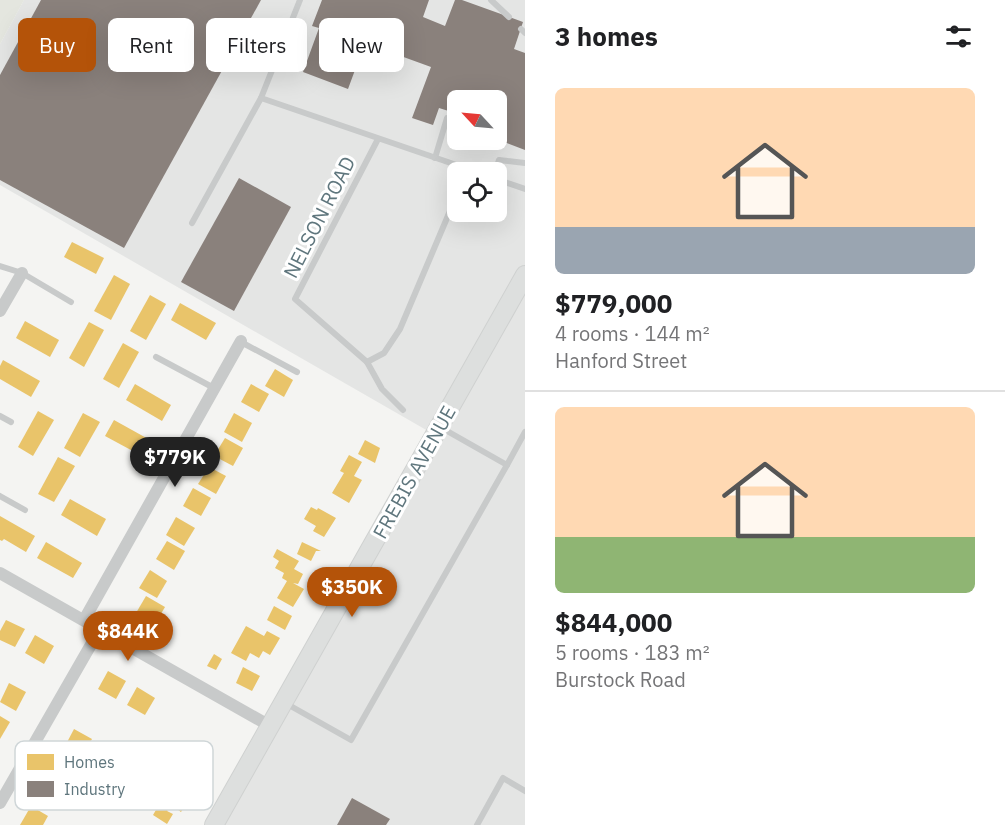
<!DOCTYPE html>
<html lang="en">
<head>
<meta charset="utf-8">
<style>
  :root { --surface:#fff; --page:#f2f2f2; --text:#202124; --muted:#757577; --line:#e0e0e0; --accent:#b45309 }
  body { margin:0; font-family:"IBM Plex Sans",sans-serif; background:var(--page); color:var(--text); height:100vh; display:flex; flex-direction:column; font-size:22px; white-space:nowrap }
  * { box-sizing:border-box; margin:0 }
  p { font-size:20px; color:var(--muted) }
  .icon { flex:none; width:33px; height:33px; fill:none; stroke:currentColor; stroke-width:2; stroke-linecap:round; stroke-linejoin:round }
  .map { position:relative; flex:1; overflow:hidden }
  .sheet { display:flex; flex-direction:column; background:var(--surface); width:480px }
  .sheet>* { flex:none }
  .guide { position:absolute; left:18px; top:18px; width:417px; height:54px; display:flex; gap:12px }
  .needle { width:39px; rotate:296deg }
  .controls { position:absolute; left:447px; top:90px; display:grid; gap:12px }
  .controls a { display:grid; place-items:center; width:60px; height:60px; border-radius:9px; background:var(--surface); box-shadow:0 6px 24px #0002; font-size:30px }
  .price { position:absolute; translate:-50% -51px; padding:0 14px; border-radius:21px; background:var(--accent); color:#fff; font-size:20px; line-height:39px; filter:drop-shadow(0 2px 3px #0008) }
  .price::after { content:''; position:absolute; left:50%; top:36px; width:18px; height:14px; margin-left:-9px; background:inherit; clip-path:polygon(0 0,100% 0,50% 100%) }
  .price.active { background:#222; color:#fff }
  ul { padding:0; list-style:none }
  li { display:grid; align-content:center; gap:12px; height:318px; padding:0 30px }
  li+li { border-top:2px solid var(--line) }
  li span { display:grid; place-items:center; height:186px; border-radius:9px; color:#555 }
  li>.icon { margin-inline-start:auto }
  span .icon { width:108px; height:108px; fill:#fffc; stroke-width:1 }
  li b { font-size:26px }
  h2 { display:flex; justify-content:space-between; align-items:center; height:72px; padding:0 30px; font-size:26px }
  .pill { padding:0 21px; border-radius:9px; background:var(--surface); box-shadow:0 6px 24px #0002; font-size:21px; line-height:54px }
  .pill.active { background:var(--accent); color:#fff }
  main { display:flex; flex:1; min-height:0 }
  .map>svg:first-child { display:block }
  .built { fill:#e4e5e4; fill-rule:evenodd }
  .green { fill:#e4e6df }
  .homes { fill:#e9c46a }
  .industry { fill:#8a817c }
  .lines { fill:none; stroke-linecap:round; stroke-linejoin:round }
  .secondary-casing { stroke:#cfd1d0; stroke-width:20 }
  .service { stroke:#c8caca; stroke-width:6 }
  .minor { stroke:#c8caca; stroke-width:12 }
  .secondary { stroke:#dddfde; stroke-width:18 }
  .labels { text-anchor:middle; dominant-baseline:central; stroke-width:6; stroke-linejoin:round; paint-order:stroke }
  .street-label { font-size:20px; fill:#5f767d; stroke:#fff }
  .key { fill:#fff; stroke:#cfd6d8; stroke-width:1.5 }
  .key-label { font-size:16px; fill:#5f767d }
</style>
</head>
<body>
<main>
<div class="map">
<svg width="525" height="825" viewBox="0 0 525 825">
  <rect width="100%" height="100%" fill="#f4f4f2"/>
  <path class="built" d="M24 0H525V825H215L435 435 0 185V44ZM458 100H496V140H458ZM458 172H496V212H458Z"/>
  <polygon class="green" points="0,0 24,0 0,44"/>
  <g class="homes">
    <polygon points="72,242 104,258 96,274 64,257"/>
    <polygon points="114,275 130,284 111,320 94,311"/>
    <polygon points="150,295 166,304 146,340 130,331"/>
    <polygon points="180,303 216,323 206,340 171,320"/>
    <polygon points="25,321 59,340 50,357 16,338"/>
    <polygon points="89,322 104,330 84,367 69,358"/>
    <polygon points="123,343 139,352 119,388 103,379"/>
    <polygon points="3,360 40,381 31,397 0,379 0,366"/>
    <polygon points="275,369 293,380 284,397 265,386"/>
    <polygon points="135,384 171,405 162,421 126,400"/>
    <polygon points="251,384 269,394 259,412 241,402"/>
    <polygon points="38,411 54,420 33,456 18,447"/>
    <polygon points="83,413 100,422 80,457 64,448"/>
    <polygon points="234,413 252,423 242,442 224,432"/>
    <polygon points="114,420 150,440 142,456 105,436"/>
    <polygon points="225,438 243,448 233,466 214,456"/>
    <polygon points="365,440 380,448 375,463 358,454"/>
    <polygon points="349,455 362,462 354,476 362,480 349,503 332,493 344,473 340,471"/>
    <polygon points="58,457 75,466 54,502 38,494"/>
    <polygon points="209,467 226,476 216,494 198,484"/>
    <polygon points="193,488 211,498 201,516 183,506"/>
    <polygon points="70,499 106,519 97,536 61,515"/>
    <polygon points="311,507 317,510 318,508 336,518 324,537 313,531 316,526 304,519"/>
    <polygon points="0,516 35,536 26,552 4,539 2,541 0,540"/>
    <polygon points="176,517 195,528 184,546 166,535"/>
    <polygon points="167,541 185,551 174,570 156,559"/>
    <polygon points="46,542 82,563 73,578 37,558"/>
    <polygon points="302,542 321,551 316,551 311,561 297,554"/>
    <polygon points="277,549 299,561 294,569 303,574 298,584 293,583 304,589 293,607 277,598 287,581 282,578 284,573 275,568 279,561 273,557"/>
    <polygon points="150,570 167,581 157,598 139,588"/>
    <polygon points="146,596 165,607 155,624 136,613"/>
    <polygon points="274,606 292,616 285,630 267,620"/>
    <polygon points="6,620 25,629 15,647 0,640 0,631"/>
    <polygon points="246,626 264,636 267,631 280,638 270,655 263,651 259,658 250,653 246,661 231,653"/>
    <polygon points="35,635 54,646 44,664 25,653"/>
    <polygon points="214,654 222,659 216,670 207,666"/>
    <polygon points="243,667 260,676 252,691 236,683"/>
    <polygon points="108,671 126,681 116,699 98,689"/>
    <polygon points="9,683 26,692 16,711 0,702"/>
    <polygon points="137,687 155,698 145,715 127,705"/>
    <polygon points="0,716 10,722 0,739"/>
    <polygon points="74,729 92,739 81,758 64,748"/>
    <polygon points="170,786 190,798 181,812 171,805 167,811 173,814 167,824 153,815"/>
    <polygon points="31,806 48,816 43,825 20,825"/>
  </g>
  <g class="industry">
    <polygon points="41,0 261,0 124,248 0,180 0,75"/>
    <polygon points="322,0 429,0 423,17 445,26 455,0 462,0 523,22 514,49 525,53 525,150 496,139 496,100 458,100 458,125 451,123 455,113 439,108 433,125 412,118 431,67 365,43 348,89 303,72 319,28 312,26"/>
    <polygon points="239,178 291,207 234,311 181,282"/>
    <polygon points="352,798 390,819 386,825 337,825"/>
  </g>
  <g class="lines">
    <g class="secondary-casing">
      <polyline id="secondary" points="214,825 525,275"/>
    </g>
    <g class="service">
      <polyline points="491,0 509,17"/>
      <polyline points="521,29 525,33"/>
      <polyline points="261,98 300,0"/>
      <polyline points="378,139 295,299 367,362 382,389 403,410"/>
      <polyline points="435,158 447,118"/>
      <polyline points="495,172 499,160 525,163"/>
      <polyline points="496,179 525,189"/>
      <polyline points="192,223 261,98 477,172"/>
      <polyline points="0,266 22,273 71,302"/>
      <polyline points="241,342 297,372"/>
      <polyline points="156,357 214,388"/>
      <polyline points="367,362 384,353 400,329 458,192"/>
      <polyline points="0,416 11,422"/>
      <polyline points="507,465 525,432"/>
      <polyline points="0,496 25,510"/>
      <polyline points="287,704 351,740 507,465 440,427"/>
      <polyline points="477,825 503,778 525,791"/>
    </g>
    <g class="minor">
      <polyline points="0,311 22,273"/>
      <polyline points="0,573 270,726"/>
      <polyline points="84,620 241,341"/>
      <polyline points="0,803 100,629"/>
    </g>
    <use href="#secondary" class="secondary"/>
  </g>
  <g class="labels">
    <g class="street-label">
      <text transform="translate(319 217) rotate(-63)">NELSON ROAD</text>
      <text transform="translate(414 472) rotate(-61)">FREBIS AVENUE</text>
    </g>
  </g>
  <rect x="15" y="741" width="198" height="69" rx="9" class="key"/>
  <rect x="27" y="754" width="27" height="16" fill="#e9c46a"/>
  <rect x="27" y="781" width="27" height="16" fill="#8a817c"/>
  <g class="key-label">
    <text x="64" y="768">Homes</text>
    <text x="64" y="795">Industry</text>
  </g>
</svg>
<div class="controls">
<a><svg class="needle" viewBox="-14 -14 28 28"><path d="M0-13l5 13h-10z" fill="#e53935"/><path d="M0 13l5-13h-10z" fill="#757577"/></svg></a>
<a><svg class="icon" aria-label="locate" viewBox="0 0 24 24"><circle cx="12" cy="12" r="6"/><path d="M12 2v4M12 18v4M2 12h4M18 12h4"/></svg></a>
</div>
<b class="price active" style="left:175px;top:488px">$779K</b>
<b class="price" style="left:352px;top:618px">$350K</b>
<b class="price" style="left:128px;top:662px">$844K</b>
<div class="guide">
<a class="pill active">Buy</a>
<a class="pill">Rent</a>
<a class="pill">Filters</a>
<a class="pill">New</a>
</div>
</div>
<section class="sheet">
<h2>3 homes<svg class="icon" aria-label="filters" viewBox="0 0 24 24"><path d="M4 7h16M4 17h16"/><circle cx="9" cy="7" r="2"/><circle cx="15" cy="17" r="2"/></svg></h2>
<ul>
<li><span style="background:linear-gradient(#ffd9b3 75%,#9aa5b1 0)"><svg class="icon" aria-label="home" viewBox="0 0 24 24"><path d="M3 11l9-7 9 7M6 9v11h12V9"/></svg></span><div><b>$779,000</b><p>4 rooms · 144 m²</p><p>Hanford Street</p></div></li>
<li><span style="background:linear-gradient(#ffd9b3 70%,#8fb573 0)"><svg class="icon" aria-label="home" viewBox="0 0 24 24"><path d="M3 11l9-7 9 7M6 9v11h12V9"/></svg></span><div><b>$844,000</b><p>5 rooms · 183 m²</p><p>Burstock Road</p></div></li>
</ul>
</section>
</main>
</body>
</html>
